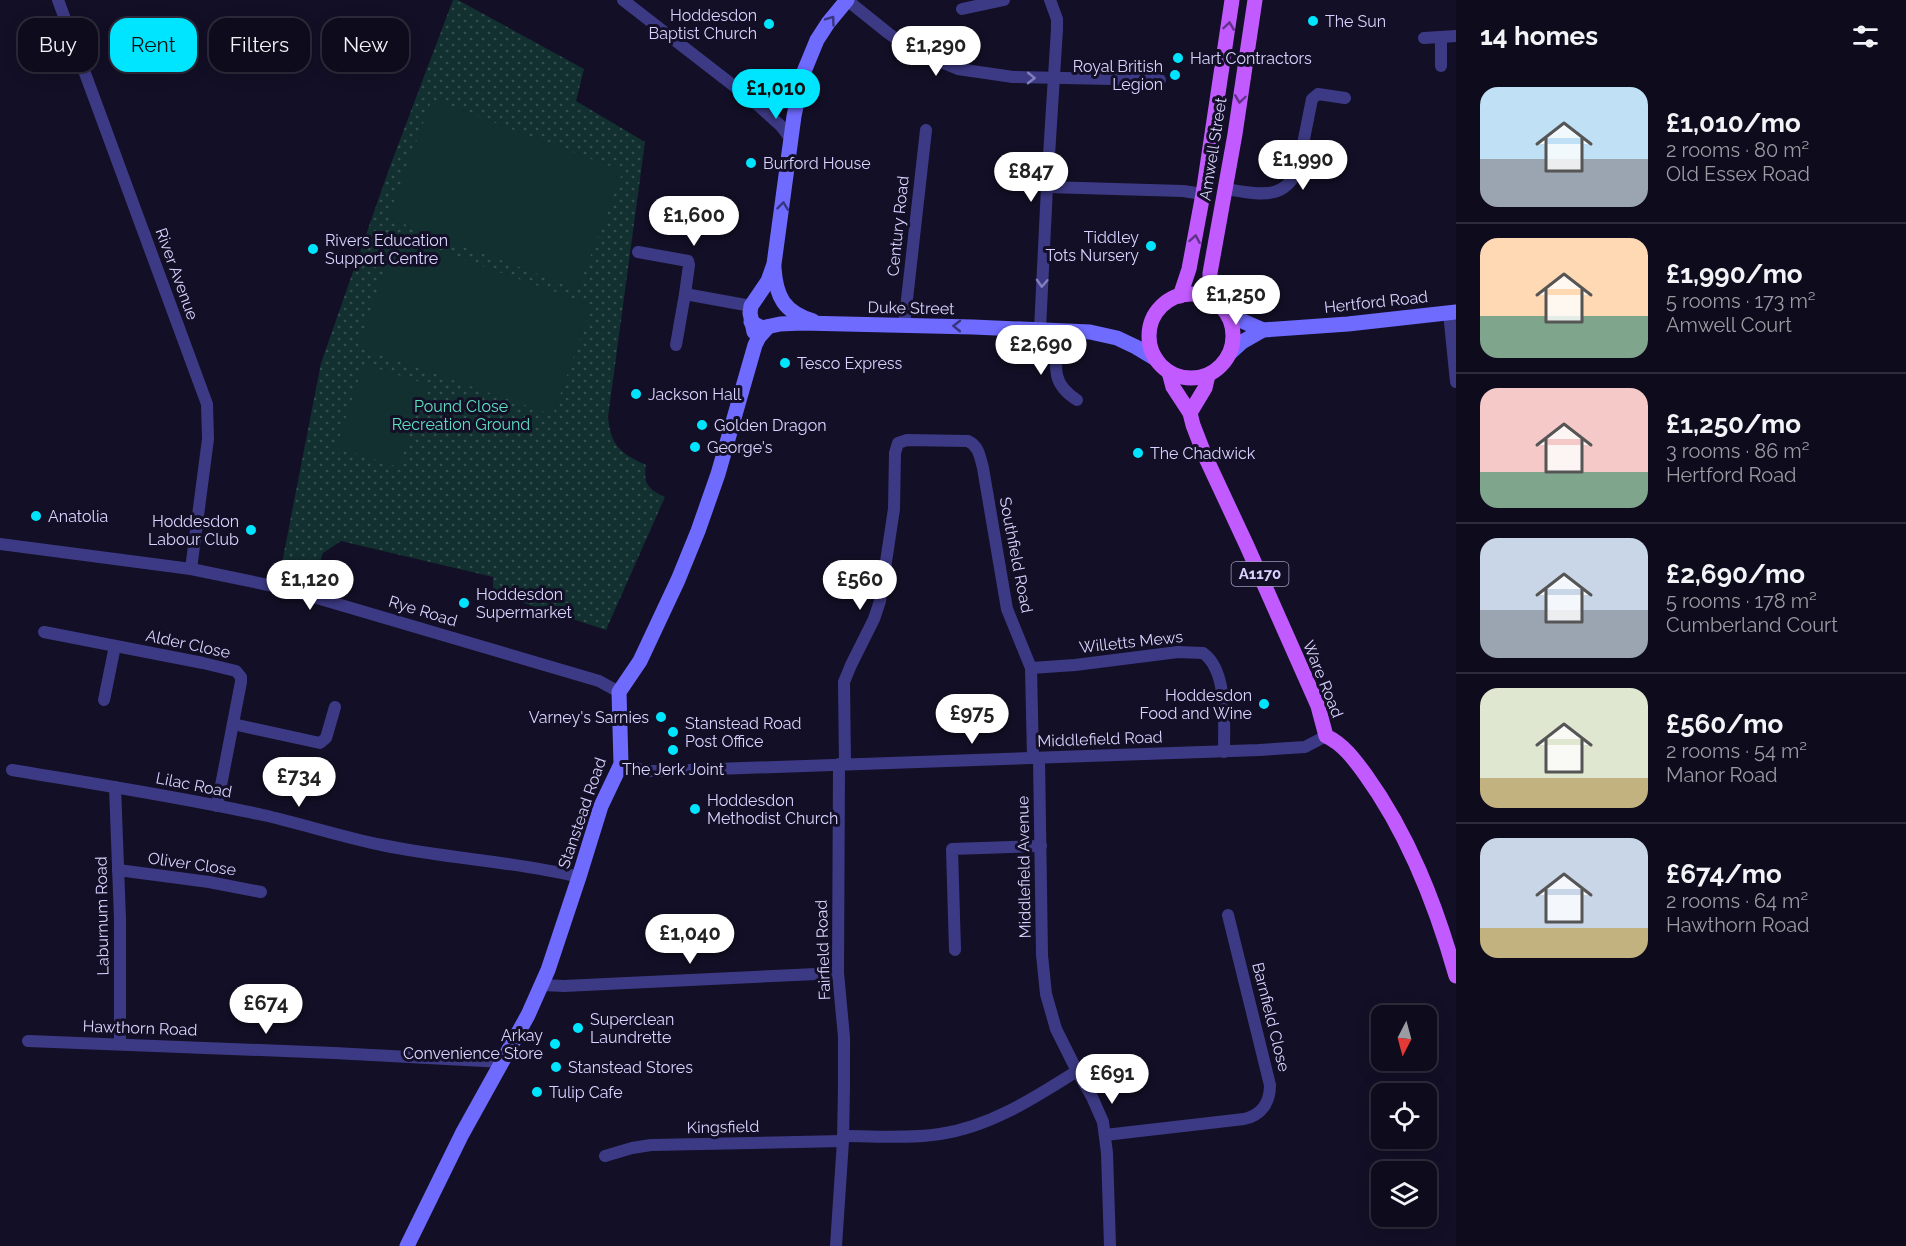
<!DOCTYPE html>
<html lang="en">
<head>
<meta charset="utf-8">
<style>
  :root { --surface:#0e0b1c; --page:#1c1929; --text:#f1f3f6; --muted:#9b9ba3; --line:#2e2b3b; --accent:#00e5ff }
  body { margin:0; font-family:Raleway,sans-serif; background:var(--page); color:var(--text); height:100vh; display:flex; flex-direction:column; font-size:22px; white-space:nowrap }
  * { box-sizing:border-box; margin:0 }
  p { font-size:20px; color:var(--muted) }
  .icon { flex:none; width:33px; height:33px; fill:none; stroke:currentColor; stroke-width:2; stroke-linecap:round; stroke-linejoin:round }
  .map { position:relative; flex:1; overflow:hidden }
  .details { display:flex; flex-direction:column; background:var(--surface); width:450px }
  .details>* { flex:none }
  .guide { position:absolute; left:18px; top:18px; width:570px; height:54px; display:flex; gap:12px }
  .needle { width:39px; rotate:186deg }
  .controls { position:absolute; left:1371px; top:1005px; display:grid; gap:12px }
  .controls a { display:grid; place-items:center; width:66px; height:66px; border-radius:12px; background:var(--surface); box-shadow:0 3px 15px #0003,0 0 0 2px var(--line); font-size:30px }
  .price { position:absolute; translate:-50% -51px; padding:0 14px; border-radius:21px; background:#fff; color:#222; font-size:20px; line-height:39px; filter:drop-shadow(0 2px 3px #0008) }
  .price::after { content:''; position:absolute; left:50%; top:36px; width:18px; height:14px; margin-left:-9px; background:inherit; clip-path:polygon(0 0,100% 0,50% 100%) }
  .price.on { background:var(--accent); color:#111 }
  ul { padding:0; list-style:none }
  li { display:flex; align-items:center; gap:18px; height:150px; padding:0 24px }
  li+li { border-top:2px solid var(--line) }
  li span { display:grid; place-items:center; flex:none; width:168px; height:120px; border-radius:18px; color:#555 }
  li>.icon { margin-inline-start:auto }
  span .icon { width:72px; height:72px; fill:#fffc; stroke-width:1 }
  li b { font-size:26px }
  h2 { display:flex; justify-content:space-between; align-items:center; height:72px; padding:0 24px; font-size:26px }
  .pill { padding:0 21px; border-radius:18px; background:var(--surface); box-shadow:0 3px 15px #0003,0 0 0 2px var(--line); font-size:21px; line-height:54px }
  .pill.on { background:var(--accent); color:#111 }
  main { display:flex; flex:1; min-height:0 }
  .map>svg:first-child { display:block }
  .park { fill:url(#park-dots) }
  .pitch { fill:#12302f }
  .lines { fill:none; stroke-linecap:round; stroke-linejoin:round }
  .street { stroke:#3d3a85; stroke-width:12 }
  .secondary { stroke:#6f6bff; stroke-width:15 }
  .primary { stroke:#c25bff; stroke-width:15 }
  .oneway { stroke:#38347d }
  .oneway2 { stroke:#623188 }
  .oneway3 { stroke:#837fbc }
  .poi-dot { fill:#00e5ff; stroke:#130f26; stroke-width:2 }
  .labels { text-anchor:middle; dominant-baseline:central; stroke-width:6; stroke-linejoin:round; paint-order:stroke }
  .shield { fill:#130f26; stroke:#9e99be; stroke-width:1.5 }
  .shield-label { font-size:15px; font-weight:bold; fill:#d9d4ff }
  .poi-label { font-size:16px; fill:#d9d4ff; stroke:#130f26; text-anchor:start }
  .street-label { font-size:16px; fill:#d9d4ff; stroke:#130f26 }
  .park-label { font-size:16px; fill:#5fe0c0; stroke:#130f26 }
</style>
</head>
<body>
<main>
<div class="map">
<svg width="1456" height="1246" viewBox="0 0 1456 1246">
  <defs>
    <pattern id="park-dots" width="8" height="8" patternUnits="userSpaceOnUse" patternTransform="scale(1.5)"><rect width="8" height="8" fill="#12302f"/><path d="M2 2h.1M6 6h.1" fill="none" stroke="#344d4e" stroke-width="1.8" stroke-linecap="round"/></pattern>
  </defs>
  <rect width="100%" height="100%" fill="#130f26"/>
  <path class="park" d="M453 0H458L584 69 576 101 645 142 608 417C611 446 620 453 646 465 643 484 648 489 665 497L606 630 493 593V577L341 541 323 553 313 582 280 573 321 363 389 169Z"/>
  <g class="pitch">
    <polygon points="432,99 623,171 578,289 388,218"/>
    <polygon points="397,236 592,305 553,415 358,347"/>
    <polygon points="364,364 426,384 398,467 336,447"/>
  </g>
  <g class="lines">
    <g class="street">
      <polyline points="58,0 207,404 208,439 191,569"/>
      <polyline points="623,0 752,100 781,126 791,139"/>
      <polyline points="847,0 888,33 910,49 958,69 1013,77 1160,80"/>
      <polyline points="962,9 1004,0"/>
      <polyline points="1441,37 1441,66"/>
      <polyline points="1424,38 1456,36"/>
      <path d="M753 100C769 106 782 106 797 98"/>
      <polyline points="1047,187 1183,191 1203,194"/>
      <path d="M1225 189C1256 193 1283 203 1298 169L1312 99 1318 94 1345 98"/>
      <polyline points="638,252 688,261 689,265 685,294"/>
      <polyline points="1449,313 1456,382"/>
      <polyline points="904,326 926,130"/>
      <polyline points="1040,329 1047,187 1057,29 1057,19 1050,0"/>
      <path d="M1060 330C1057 361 1047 381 1077 400"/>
      <polyline points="676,345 685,294 751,306"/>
      <polyline points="0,544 191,569 283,588 599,681 619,692"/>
      <polyline points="44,632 203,663 236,671 241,677 241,682 217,806"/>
      <path d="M1031 668 1075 665 1178 652 1203 653C1228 670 1224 724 1224 752"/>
      <polyline points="104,700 115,646"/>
      <polyline points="233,724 320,743 326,738 335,707"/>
      <polyline points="1039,758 1042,955 1046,994 1056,1029 1077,1071 1092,1097 1103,1122 1107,1153 1110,1246"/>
      <polyline points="621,764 646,771 660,771 1259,750 1305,747 1326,736"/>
      <path d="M845 764 844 682 851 665 874 619 880 601 894 509 895 453 898 443 907 440 968 441C979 446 980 457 983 468L1007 609 1031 668 1033 758"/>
      <path d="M12 770C96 784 180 797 263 815 303 824 342 837 382 845 448 859 514 861 579 877"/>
      <polyline points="115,787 120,919 120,1044"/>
      <polyline points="118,870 209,882 261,892"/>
      <polyline points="955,950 952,849 1041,846"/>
      <polyline points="542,985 564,986 838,973"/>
      <polyline points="28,1041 334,1053 503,1062"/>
      <path d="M1105 1135 1244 1119C1262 1115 1270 1102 1270 1085L1228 915"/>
      <path d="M843 1136C875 1136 908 1139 940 1134 990 1127 1034 1098 1077 1071"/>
      <polyline points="605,1156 632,1148 651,1145 843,1141"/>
      <polyline points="836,1246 843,1141 844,1086 844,1037 838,973 839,764"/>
    </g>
    <g class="secondary">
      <path d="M774 268C776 297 784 312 813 321"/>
      <polyline points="1224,310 1240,320 1263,330"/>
      <polyline points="751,322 762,328 780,324 802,323 973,327 1090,332 1117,338 1136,347 1156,359"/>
      <polyline points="754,332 750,313 751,306 768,281 774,264 794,116 803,74 817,40 828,23 847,0"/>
      <polyline points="1230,353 1242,342 1263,330 1348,324 1456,312"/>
      <polyline points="407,1246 462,1134 528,1015 548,970 579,877 601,806 621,764 619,692 640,661 678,580 698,531 718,474 755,345 759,337 768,327"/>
    </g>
    <g class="primary">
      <circle cx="1191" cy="336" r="42"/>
      <polyline points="1180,296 1189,269 1203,194 1232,0"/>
      <polyline points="1217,303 1210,285 1210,273 1235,134 1255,0"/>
      <path d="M1169 372 1173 387 1190 413 1193 425 1205 456 1247 546 1318 706 1326 736C1343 744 1354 759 1365 774 1409 835 1436 905 1456 976"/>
      <polyline points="1190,413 1205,388 1208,375"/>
    </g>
  </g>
  <defs><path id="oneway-chevron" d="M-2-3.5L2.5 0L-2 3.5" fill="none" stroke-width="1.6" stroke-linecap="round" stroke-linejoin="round" transform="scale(1.5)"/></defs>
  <g class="oneway">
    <use href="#oneway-chevron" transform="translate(831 20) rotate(-54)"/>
    <use href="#oneway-chevron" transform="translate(783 206) rotate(-83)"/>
    <use href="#oneway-chevron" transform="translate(957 326) rotate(-179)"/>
  </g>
  <g class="oneway2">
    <use href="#oneway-chevron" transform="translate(1229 26) rotate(-82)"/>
    <use href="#oneway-chevron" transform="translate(1240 99) rotate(98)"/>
    <use href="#oneway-chevron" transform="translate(1195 239) rotate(-80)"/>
  </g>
  <g class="oneway3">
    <use href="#oneway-chevron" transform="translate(1031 78) rotate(1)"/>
    <use href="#oneway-chevron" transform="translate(1042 283) rotate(93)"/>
  </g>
  <g class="poi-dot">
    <circle cx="1313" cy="21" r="6"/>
    <circle cx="769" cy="24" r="6"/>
    <circle cx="1178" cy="58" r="6"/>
    <circle cx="1175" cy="75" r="6"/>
    <circle cx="751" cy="163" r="6"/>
    <circle cx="1151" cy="246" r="6"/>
    <circle cx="313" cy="249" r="6"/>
    <circle cx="785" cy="363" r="6"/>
    <circle cx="636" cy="394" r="6"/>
    <circle cx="702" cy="425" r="6"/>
    <circle cx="695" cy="447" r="6"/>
    <circle cx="1138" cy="453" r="6"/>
    <circle cx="36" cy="516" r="6"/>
    <circle cx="251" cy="530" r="6"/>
    <circle cx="464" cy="603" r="6"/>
    <circle cx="1264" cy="704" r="6"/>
    <circle cx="661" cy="717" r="6"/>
    <circle cx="673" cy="732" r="6"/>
    <circle cx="673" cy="750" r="6"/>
    <circle cx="695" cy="809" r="6"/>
    <circle cx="578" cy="1028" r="6"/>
    <circle cx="555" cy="1044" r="6"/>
    <circle cx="556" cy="1067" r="6"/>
    <circle cx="537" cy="1092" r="6"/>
  </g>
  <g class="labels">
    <rect class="shield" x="1231.5" y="562" width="57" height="24" rx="4.5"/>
    <g class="shield-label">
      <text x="1260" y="574">A1170</text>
    </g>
    <g class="poi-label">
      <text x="757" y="15" text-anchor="end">Hoddesdon<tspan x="757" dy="18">Baptist Church</tspan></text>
      <text x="1325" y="21">The Sun</text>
      <text x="1190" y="58">Hart Contractors</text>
      <text x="1163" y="66" text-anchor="end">Royal British<tspan x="1163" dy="18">Legion</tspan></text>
      <text x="763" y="163">Burford House</text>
      <text x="1139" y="237" text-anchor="end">Tiddley<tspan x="1139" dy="18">Tots Nursery</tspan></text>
      <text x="325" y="240">Rivers Education<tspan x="325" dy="18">Support Centre</tspan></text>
      <text x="797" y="363">Tesco Express</text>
      <text x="648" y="394">Jackson Hall</text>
      <text x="714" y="425">Golden Dragon</text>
      <text x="707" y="447">George's</text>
      <text x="1150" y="453">The Chadwick</text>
      <text x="48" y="516">Anatolia</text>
      <text x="239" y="521" text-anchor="end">Hoddesdon<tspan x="239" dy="18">Labour Club</tspan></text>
      <text x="476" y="594">Hoddesdon<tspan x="476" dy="18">Supermarket</tspan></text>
      <text x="1252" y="695" text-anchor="end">Hoddesdon<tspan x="1252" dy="18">Food and Wine</tspan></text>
      <text x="649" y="717" text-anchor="end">Varney's Sarnies</text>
      <text x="685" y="723">Stanstead Road<tspan x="685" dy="18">Post Office</tspan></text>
      <text x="673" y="769" text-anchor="middle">The Jerk Joint</text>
      <text x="707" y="800">Hoddesdon<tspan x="707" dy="18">Methodist Church</tspan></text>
      <text x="590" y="1019">Superclean<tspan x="590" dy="18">Laundrette</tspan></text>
      <text x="543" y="1035" text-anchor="end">Arkay<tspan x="543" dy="18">Convenience Store</tspan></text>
      <text x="568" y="1067">Stanstead Stores</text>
      <text x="549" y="1092">Tulip Cafe</text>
    </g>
    <g class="street-label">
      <text transform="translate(1213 149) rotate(-81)">Amwell Street</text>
      <text transform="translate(898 226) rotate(-84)">Century Road</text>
      <text transform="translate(177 274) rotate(70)">River Avenue</text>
      <text transform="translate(1376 302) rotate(-6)">Hertford Road</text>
      <text transform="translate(911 308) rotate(1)">Duke Street</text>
      <text transform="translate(1016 555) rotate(79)">Southfield Road</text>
      <text transform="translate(423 611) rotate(17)">Rye Road</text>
      <text transform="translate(1131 642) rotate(-6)">Willetts Mews</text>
      <text transform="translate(188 644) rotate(12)">Alder Close</text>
      <text transform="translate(1323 679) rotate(68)">Ware Road</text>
      <text transform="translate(1100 739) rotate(-2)">Middlefield Road</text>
      <text transform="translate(194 785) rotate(11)">Lilac Road</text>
      <text transform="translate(582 813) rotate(-71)">Stanstead Road</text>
      <text transform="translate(192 864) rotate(8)">Oliver Close</text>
      <text transform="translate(1024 867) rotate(-91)">Middlefield Avenue</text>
      <text transform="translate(102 916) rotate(-91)">Laburnum Road</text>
      <text transform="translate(823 950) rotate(-92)">Fairfield Road</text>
      <text transform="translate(1271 1017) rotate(76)">Barnfield Close</text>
      <text transform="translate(140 1028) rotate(2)">Hawthorn Road</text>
      <text transform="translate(723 1127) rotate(-1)">Kingsfield</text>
    </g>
    <g class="park-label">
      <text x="461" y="406">Pound Close<tspan x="461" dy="18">Recreation Ground</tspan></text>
    </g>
  </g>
</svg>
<div class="controls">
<a><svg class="needle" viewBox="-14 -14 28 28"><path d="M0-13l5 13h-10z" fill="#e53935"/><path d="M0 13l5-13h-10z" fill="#9b9ba3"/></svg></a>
<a><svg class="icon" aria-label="locate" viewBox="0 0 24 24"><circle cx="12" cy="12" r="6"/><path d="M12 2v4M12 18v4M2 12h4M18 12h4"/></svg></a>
<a><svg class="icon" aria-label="layers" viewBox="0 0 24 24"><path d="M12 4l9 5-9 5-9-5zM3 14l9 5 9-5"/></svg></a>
</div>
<b class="price" style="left:936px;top:77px">£1,290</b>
<b class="price on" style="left:776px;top:120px">£1,010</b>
<b class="price" style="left:1303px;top:191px">£1,990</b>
<b class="price" style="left:1031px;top:203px">£847</b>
<b class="price" style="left:694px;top:247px">£1,600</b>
<b class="price" style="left:1236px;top:326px">£1,250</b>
<b class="price" style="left:1041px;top:376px">£2,690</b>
<b class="price" style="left:310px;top:611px">£1,120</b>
<b class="price" style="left:860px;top:611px">£560</b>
<b class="price" style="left:972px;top:745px">£975</b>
<b class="price" style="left:299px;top:808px">£734</b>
<b class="price" style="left:690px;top:965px">£1,040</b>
<b class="price" style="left:266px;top:1035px">£674</b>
<b class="price" style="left:1112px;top:1105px">£691</b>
<div class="guide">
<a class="pill">Buy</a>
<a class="pill on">Rent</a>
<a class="pill">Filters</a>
<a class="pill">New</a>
</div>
</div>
<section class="details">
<h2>14 homes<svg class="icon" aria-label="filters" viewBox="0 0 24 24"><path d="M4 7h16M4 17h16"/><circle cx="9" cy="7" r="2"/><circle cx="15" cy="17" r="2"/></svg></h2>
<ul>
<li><span style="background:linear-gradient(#bfe0f5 60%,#9aa5b1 0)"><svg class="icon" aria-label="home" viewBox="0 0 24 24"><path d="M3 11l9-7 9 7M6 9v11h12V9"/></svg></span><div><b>£1,010/mo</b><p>2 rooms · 80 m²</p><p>Old Essex Road</p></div></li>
<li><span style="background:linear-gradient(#ffd9b3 65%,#7fa58c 0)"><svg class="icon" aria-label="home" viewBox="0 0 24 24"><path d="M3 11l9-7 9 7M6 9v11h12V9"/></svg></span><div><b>£1,990/mo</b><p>5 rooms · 173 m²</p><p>Amwell Court</p></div></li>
<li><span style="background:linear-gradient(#f6c9c9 70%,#7fa58c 0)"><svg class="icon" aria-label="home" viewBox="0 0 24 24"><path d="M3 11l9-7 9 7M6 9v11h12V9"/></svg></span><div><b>£1,250/mo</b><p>3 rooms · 86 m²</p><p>Hertford Road</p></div></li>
<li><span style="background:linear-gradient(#c9d6e8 60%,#9aa5b1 0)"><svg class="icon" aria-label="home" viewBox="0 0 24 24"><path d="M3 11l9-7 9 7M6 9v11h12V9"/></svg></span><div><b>£2,690/mo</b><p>5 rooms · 178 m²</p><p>Cumberland Court</p></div></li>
<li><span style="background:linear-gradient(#dfe7d0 75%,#c2b280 0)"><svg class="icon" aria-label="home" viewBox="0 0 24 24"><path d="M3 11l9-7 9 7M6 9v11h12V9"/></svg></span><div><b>£560/mo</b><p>2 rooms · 54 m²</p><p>Manor Road</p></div></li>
<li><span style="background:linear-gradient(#c9d6e8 75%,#c2b280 0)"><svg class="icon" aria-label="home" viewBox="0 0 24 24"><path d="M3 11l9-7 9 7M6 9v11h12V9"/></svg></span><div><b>£674/mo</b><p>2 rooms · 64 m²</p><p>Hawthorn Road</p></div></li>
</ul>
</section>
</main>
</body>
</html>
